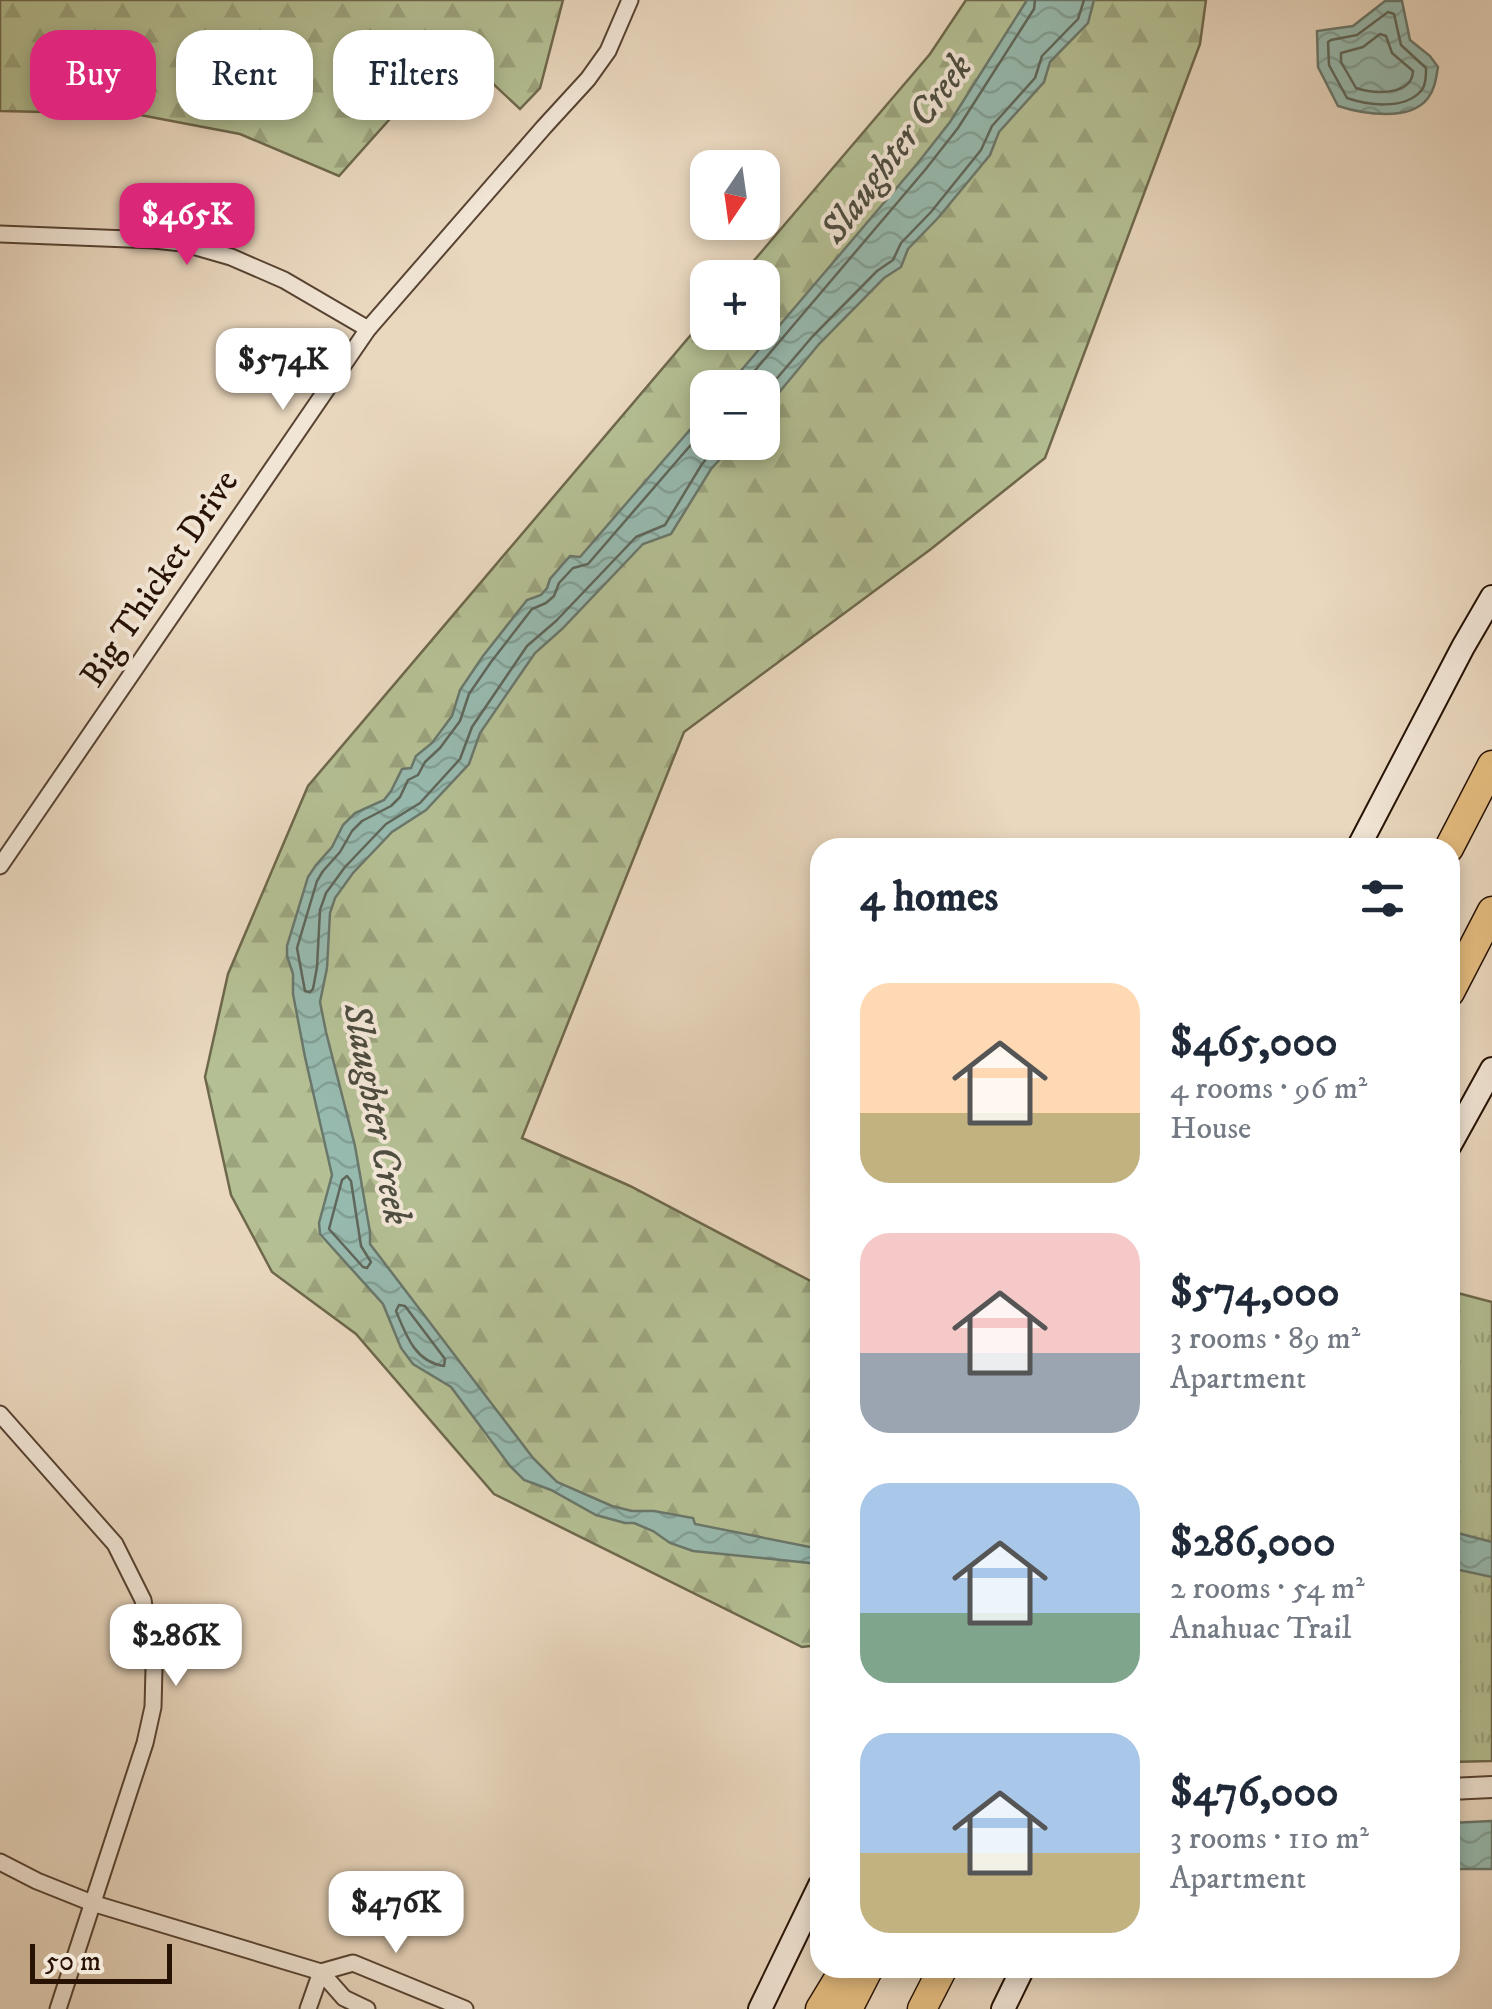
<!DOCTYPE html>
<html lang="en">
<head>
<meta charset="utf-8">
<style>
  :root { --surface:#fff; --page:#f6f6f7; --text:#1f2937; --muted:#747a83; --accent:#db2777 }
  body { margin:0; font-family:"IM FELL DW Pica",serif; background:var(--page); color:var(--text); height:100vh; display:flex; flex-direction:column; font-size:38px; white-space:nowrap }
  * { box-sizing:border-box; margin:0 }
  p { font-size:32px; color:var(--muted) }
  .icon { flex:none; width:55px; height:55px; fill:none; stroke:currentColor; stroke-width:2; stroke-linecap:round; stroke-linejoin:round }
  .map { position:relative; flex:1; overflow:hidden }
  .panel { position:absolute; left:810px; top:838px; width:650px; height:1140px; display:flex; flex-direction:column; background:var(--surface); border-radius:30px; box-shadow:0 5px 15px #0003 }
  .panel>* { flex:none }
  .top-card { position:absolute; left:30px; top:30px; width:630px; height:90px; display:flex; gap:20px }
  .needle { width:65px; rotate:193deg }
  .buttons { position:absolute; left:690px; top:150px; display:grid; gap:20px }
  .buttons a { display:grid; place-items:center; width:90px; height:90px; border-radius:20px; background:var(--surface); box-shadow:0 5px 15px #0003; font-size:50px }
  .scale { position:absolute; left:30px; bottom:25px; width:142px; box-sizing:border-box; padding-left:10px; border:5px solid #271204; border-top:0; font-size:28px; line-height:35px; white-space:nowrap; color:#271204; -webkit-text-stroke:8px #f1e5d5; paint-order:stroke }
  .price { position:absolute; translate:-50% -85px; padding:0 22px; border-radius:20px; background:#fff; color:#222; font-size:32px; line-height:65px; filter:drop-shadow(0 2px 5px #0008) }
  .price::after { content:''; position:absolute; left:50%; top:60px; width:30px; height:22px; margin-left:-15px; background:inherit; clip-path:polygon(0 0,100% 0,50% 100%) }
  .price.current { background:var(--accent); color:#fff }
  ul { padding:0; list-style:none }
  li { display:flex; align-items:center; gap:30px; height:250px; padding:0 50px }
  li span { display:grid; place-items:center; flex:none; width:280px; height:200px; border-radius:30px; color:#555 }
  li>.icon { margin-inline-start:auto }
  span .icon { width:120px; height:120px; fill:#fffc; stroke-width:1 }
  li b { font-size:42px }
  h2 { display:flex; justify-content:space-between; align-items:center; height:120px; padding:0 50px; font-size:42px }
  .chip { padding:0 35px; border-radius:30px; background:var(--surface); box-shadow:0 5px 15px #0003; font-size:35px; line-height:90px }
  .chip.current { background:var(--accent); color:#fff }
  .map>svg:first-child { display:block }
  .grass { fill:url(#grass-tufts); stroke:#6e684c; stroke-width:2.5 }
  .forest { fill:url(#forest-firs); stroke:#6e684c; stroke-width:2.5; fill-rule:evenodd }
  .water { fill:url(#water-waves); stroke:#6a776b; stroke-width:2.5 }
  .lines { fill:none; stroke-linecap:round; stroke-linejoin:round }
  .shore { stroke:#5f665a; stroke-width:2.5 }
  .minor-casing { stroke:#584332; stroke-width:19 }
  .tertiary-casing { stroke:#584332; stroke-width:24 }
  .secondary-casing { stroke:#271204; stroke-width:26 }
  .motorway-casing { stroke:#271204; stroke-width:31 }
  .minor { stroke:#f1e5d5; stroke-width:15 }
  .tertiary { stroke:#f1e5d5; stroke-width:20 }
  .secondary { stroke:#f1e5d5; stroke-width:22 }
  .motorway { stroke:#e4bc7f; stroke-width:28 }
  .labels { text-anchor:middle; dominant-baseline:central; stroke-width:8; stroke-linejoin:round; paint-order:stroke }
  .street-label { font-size:35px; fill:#271204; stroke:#f1e5d5 }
  .water-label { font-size:38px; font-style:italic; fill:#4e4d40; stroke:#f1e5d5 }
</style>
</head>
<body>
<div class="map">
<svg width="1492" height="2009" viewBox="0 0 1492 2009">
  <defs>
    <pattern id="grass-tufts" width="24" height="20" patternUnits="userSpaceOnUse" patternTransform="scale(2.5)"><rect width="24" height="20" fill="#b4bf93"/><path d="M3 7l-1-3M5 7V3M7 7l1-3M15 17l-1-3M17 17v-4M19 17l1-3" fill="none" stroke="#9ba37d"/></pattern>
    <pattern id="forest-firs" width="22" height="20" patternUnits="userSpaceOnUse" patternTransform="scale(2.5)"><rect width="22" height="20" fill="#b4bf93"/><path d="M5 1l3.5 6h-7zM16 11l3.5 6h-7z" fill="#9ba37d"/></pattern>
    <pattern id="water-waves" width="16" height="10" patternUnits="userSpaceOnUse" patternTransform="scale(2.5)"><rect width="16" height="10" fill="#97baaf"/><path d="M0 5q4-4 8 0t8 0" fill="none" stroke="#829f95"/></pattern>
  </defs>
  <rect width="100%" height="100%" fill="#e9d7be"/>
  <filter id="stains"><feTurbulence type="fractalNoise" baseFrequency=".002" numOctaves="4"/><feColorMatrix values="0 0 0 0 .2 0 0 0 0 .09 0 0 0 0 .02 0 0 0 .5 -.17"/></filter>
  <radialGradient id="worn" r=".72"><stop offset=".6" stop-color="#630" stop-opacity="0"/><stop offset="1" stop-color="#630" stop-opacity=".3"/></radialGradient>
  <polygon class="grass" points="1450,1291 1492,1302 1492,1761 1450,1762"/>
  <g class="forest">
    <polygon points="0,0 563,0 540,88 520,109 454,47 339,176 240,134 135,114 0,111"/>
    <path d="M966 0H1206L1200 44 1045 458 931 549 684 732 522 1138 630 1186 820 1286V1645L802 1647 494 1494 356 1334 272 1272 231 1195 205 1077 228 974 308 786 707 316 708 332H762V278L740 277 930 54ZM708 388H762V442H708Z"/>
  </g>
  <g class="water">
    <polygon points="1027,0 1094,0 1088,23 1050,62 1044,82 999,132 990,155 938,218 908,249 901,267 884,278 819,344 763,412 762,388 727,387 917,164 950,122"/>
    <path d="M1385 1H1402L1410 40 1430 56 1438 67C1436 78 1435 89 1428 98 1410 122 1363 114 1338 106L1318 67 1317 31 1353 26Z"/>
    <polygon points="707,410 708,442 735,443 711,469 671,534 643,544 562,629 535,653 480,733 469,764 426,810 392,832 353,873 335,898 330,913 327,968 320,1002 326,1032 355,1146 370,1232 370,1244 533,1458 557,1482 612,1506 632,1511 654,1511 693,1518 695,1524 820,1549 820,1564 693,1551 670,1543 653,1531 634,1523 625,1523 596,1515 551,1490 524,1480 510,1466 451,1387 413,1364 401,1348 383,1304 320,1234 319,1223 332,1175 305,1057 293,994 293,974 287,956 287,946 308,877 316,865 332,847 343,825 355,813 384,800 391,791 402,769 411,768 416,756 432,743 452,716 460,690 483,656 527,600 541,595 547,588 550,579 570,556 580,557"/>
    <polygon points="1450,1531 1492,1542 1492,1577 1450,1568"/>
    <polygon points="1492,1821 1492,1869 1450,1869 1450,1823"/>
  </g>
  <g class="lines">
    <g class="shore">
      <path d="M1388 12 1394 14 1401 45 1426 68C1426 76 1426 86 1420 92 1403 110 1367 105 1347 98L1329 65 1328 42 1331 40 1357 35Z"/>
      <path d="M1380 34 1386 36 1392 53 1413 71C1412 96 1374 94 1356 88L1341 62V53L1363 47Z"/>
      <polyline points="740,388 925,170 958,128 1034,9 1035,0"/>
      <polyline points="762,396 812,337 877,271 893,260 901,243 931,212 981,150 992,126 1035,78 1042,56 1078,19 1084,0"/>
      <polyline points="708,425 588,564 573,568 559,583 554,596 546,603 532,609 491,662 469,694 460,721 440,748 425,762 418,775 408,780 400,797 391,806 362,821 352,831 340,852 323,871 317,881 297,948 305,991 310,992 313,989 317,967 320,910 326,893 345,867 386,824 420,803 460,759 472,727 527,646 556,621 636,537 665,525 702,464 721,442"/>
      <polygon points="347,1176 351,1181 361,1246 371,1262 367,1268 363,1267 329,1229 342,1180"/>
      <path d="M399 1305 405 1306 445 1359 444 1366C415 1362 406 1335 396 1311Z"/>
    </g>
    <g class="minor-casing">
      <g id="minor">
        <polyline points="0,234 154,240 182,243 231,257 284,280 368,329"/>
        <polyline points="0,866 368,329 544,127 588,79 608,51 630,0"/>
        <polyline points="0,1414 115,1544 143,1600 154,1669 153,1707 145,1743 58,2009"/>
        <polyline points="0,1862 37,1881 92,1903 321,1972 344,1998 367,2009"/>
        <polyline points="321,1972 353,1963 465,2009"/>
        <polyline points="308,2009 321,1972"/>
      </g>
    </g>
    <g class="tertiary-casing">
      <polyline id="tertiary" points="1450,1789 1492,1787"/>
    </g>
    <g class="secondary-casing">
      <g id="secondary">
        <polyline points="1358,848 1463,647 1492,597"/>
        <polyline points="1450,1145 1492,1069"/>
        <polyline points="760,2009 820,1885"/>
        <polyline points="1003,2009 1023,1968"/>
      </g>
    </g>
    <g class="motorway-casing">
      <g id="motorway">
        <polyline points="1449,848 1492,765"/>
        <polyline points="1450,992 1492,911"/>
        <polyline points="820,2009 845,1968"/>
        <polyline points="848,2009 869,1968"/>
        <polyline points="922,2009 943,1968"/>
      </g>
    </g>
    <use href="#minor" class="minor"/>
    <use href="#tertiary" class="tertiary"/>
    <use href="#secondary" class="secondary"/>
    <use href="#motorway" class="motorway"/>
  </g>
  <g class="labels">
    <g class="street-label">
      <text transform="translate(160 579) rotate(-56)">Big Thicket Drive</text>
    </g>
    <g class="water-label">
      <text transform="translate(897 149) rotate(-53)">Slaughter Creek</text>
      <text transform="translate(376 1114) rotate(79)">Slaughter Creek</text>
    </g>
  </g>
  <rect width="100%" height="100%" filter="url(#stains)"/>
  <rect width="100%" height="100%" fill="url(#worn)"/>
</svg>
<div class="buttons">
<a><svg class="needle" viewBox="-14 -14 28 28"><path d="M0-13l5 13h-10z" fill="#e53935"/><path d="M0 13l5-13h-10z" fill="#747a83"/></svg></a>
<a>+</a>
<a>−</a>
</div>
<div class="scale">50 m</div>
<b class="price current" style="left:187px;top:268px">$465K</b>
<b class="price" style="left:283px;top:413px">$574K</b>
<b class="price" style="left:176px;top:1689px">$286K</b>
<b class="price" style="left:396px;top:1956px">$476K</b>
<div class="top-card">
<a class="chip current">Buy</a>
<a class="chip">Rent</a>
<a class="chip">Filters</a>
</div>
<section class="panel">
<h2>4 homes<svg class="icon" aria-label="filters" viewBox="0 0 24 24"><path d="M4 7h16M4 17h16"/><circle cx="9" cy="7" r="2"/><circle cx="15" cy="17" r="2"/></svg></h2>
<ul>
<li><span style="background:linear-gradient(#ffd9b3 65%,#c2b280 0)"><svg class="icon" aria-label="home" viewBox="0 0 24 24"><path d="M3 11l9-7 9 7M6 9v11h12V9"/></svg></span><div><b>$465,000</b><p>4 rooms · 96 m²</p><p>House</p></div></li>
<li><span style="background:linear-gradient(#f6c9c9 60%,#9aa5b1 0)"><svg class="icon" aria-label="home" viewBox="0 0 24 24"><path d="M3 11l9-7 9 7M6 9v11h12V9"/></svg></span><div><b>$574,000</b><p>3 rooms · 89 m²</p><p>Apartment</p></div></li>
<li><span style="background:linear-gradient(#a9c7e8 65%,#7fa58c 0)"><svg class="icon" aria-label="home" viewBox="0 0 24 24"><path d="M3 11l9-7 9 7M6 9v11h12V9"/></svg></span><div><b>$286,000</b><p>2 rooms · 54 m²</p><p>Anahuac Trail</p></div></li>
<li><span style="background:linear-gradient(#a9c7e8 60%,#c2b280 0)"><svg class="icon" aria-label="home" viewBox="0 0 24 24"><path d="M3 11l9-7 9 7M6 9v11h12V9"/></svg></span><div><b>$476,000</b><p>3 rooms · 110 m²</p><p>Apartment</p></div></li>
</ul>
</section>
</div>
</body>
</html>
